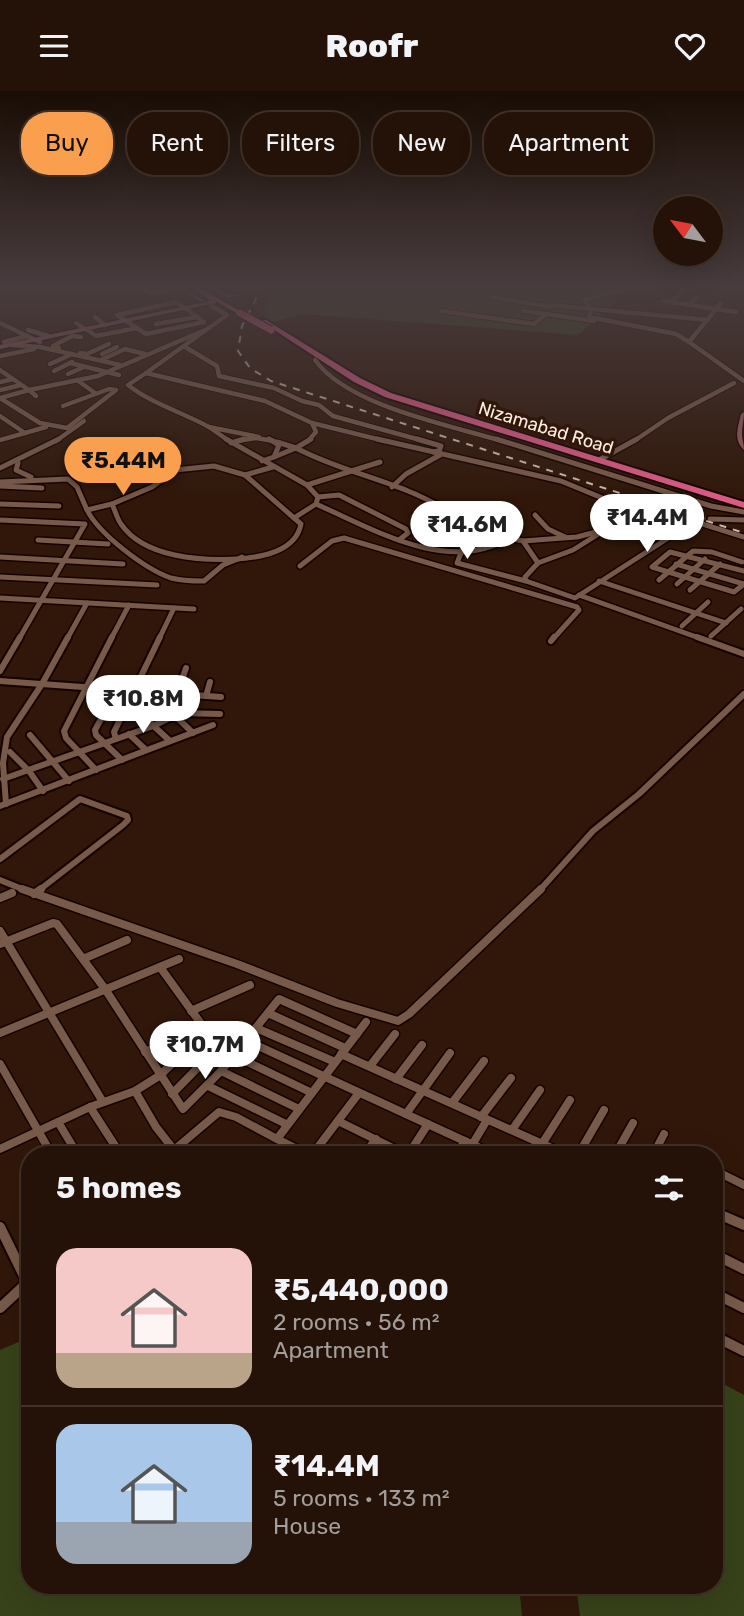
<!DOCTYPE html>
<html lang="en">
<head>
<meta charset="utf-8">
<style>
  :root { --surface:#241107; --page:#301f15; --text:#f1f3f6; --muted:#a39d9b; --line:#413128; --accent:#f99f4d }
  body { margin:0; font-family:Rubik,sans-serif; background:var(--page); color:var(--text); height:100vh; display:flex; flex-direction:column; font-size:26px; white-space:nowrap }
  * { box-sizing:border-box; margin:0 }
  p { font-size:23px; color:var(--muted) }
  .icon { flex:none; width:38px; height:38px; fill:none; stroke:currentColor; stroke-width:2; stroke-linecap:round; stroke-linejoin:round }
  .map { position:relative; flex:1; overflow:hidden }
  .details { position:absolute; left:21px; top:1055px; width:702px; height:448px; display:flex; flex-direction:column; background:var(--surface); border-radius:28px; box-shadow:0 7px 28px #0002,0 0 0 2px var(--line) }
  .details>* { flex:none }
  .hud { position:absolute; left:21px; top:21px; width:704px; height:63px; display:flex; gap:14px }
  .needle { width:46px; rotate:302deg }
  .tools { position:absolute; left:653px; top:105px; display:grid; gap:14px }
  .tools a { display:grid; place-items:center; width:70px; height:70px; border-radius:50%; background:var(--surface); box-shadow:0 7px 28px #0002,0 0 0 2px var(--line); font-size:35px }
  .price { position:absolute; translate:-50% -60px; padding:0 16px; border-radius:24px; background:#fff; color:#222; font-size:23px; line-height:46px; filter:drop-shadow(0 2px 4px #0008) }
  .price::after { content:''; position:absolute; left:50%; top:42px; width:21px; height:16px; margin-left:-10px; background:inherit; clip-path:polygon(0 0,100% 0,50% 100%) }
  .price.current { background:var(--accent); color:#111 }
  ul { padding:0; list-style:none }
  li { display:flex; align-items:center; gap:21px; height:175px; padding:0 35px }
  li+li { border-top:2px solid var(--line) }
  li span { display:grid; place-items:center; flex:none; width:196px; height:140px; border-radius:21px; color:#555 }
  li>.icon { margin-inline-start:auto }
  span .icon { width:84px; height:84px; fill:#fffc; stroke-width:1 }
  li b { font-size:30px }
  h2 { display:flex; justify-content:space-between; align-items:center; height:84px; padding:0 35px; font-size:30px }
  .chip { padding:0 24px; border-radius:28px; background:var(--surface); box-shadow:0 7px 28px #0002,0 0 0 2px var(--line); font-size:24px; line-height:63px }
  .chip.current { background:var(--accent); color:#111 }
  header { display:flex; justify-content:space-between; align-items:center; height:91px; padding:0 35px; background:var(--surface); font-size:32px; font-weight:800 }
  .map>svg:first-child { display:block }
  .green { fill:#37421a }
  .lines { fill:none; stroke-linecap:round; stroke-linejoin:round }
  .street-tunnel { stroke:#4f372a; stroke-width:5; stroke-dasharray:5 2.5; stroke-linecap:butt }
  .street-far4-casing { stroke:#160300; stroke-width:6 }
  .street-far3-casing { stroke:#160300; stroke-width:8 }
  .street-far2-casing { stroke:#160300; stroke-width:10 }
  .street-far1-casing { stroke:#160300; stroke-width:11 }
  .street-casing { stroke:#160300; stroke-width:14 }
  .secondary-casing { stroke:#160300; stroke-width:3 }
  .highway-casing { stroke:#160300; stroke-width:4 }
  .street-far4 { stroke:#785a4a; stroke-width:4.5 }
  .street-far3 { stroke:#785a4a; stroke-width:5 }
  .street-far2 { stroke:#785a4a; stroke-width:6 }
  .street-far1 { stroke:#785a4a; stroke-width:8 }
  .street { stroke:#785a4a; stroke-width:10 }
  .secondary { fill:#965a5b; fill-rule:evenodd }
  .highway { fill:#db5a84; fill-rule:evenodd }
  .rail { stroke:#cdb9af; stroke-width:2; stroke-dasharray:7 7; stroke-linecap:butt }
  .highway-bridge-casing { stroke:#160300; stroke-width:9; stroke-linecap:butt }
  .highway-bridge { stroke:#db5a84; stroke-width:7 }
  .labels { text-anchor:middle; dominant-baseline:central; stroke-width:7; stroke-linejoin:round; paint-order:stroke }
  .far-street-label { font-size:18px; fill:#feece3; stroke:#301709 }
</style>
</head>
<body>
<header><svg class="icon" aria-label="menu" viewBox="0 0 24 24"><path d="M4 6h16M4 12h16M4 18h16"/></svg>Roofr<svg class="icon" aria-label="heart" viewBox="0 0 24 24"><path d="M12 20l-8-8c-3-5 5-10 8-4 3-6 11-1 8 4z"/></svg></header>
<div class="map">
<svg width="744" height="1525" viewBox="0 0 744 1525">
  <rect width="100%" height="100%" fill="#301709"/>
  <g class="green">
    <polygon points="275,194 634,194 578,244 304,223 269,232 262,222"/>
    <polygon points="30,1246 30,1494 519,1495 522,1525 0,1525 0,1259"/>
    <polygon points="714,1288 744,1304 744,1525 580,1525 576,1495 714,1494"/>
  </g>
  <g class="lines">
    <polyline class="street-tunnel" points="696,430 710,428"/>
    <g class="street-far4-casing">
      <g id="street-far4">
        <polyline points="134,194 152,202 179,196"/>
        <polyline points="642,194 584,209 591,219 589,226 676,243 689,251"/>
        <polyline points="492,206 551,216"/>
        <polyline points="664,210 736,221"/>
        <polyline points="671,211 689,194"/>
        <polyline points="721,212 689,251 744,290"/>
        <polyline points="550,214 708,229"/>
        <polyline points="688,214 697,206"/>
        <polyline points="186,218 176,211 117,224 146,243 204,231 188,219"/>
        <polyline points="441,220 534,233 546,223 594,230"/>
        <polyline points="523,220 546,223"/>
        <polyline points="95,226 105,234"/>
        <polyline points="0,232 40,251"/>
        <polyline points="76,232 85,238"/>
        <polyline points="156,233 197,226"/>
        <polyline points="86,238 96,245 137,237"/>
        <polyline points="28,239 48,245"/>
        <polyline points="4,251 27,245"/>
        <polyline points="12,254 40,256 120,274"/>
        <polyline points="185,256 217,275 219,285 274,297 302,310 319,314 333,325 424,350"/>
        <polyline points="59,257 53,255 72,245 81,246"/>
        <polyline points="80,262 87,263 109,253"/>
        <polyline points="102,263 117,256"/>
        <polyline points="0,265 34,258"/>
        <polyline points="101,269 125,258 145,263"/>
        <path d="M315 269C348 315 449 334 502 350"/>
        <polyline points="70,272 119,284"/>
        <polyline points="50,273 70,264"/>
        <polyline points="0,279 29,299 98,285 205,239"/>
        <polyline points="54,280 72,271"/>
        <polyline points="146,282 227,224 211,215"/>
        <polyline points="68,283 84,276"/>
        <polyline points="77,289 95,302"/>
        <polyline points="0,291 13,288"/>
        <polyline points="0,299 21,294"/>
        <polyline points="0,307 40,332 67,337 116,299 109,298 63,315"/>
        <polyline points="0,307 29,299 36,305"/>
        <polyline points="0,325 25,342"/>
        <path d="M209 336C182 321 152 313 128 294L146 282 265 310 312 332 385 350"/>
        <polyline points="0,349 46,336"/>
        <polyline points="56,350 84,330"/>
        <polyline points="229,350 209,336 259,346"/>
        <polyline points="237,350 256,347 274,350"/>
        <polyline points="308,350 316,341 312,332"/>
        <polyline points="634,350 668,327 734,292"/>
      </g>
    </g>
    <g class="street-far3-casing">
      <g id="street-far3">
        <path d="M226 348 307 394 318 406 316 413 294 427 301 433C296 460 263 466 238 468"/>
        <polyline points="377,348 561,390 646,425 683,432 693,430 744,446"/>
        <polyline points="417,348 441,355 439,360 433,361"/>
        <polyline points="496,348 711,415 744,421"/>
        <polyline points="231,352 244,348"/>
        <path d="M296 357C332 376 371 385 408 400 448 416 481 442 523 450"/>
        <polyline points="296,357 311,348"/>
        <polyline points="274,366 296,357 277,351"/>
        <polyline points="599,369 637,348"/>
        <polyline points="262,370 274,366 279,354 269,348"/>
        <polyline points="18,372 16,379 31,386"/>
        <polyline points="0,377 59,348"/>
        <polyline points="245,384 273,376"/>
        <polyline points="0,391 68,388 77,396 87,419"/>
        <polyline points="307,394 380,371"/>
        <polyline points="0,395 42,397"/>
        <polyline points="392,396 406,383 440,364"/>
        <polyline points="318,406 339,404 406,438 408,442 399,449"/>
        <polyline points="0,413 59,415"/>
        <polyline points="112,413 152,396 175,379 214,375 245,384 294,427"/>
        <path d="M112 413C115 419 117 428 121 433 144 467 202 470 238 468L223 474 204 490C193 490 182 490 171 487 145 478 99 443 87 419Z"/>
        <path d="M316 413C373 438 447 483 507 448"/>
        <polyline points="535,424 548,438 565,446"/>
        <polyline points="710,428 744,429"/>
        <polyline points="0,429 85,433 19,548"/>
        <polyline points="641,429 577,446 523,450 538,472 525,486 526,490 575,507 690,433"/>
        <polyline points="38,449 108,453"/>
        <polyline points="461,462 457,472 526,490"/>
        <polyline points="0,466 123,473"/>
        <polyline points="238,468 242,466"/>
        <polyline points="538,472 573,459 597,444"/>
        <polyline points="676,473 744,493"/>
        <polyline points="300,475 332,450 344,447 577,516 579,519 553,548"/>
        <polyline points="744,480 670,461 652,476 734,501 744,493"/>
        <polyline points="0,486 157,494"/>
        <polyline points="659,489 693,460 712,461 742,471"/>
        <polyline points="599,490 726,532"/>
        <polyline points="677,493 705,468"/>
        <polyline points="690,499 720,473"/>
        <polyline points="579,504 702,548"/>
        <polyline points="0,507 194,518"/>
        <polyline points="682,535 708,511"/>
        <polyline points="711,545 741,518"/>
        <polyline points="67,548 87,512"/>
        <polyline points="111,548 129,514"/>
        <polyline points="159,548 174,517"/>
      </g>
    </g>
    <g class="street-far2-casing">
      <g id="street-far2">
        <polyline points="697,546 744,563"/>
        <polyline points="551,550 554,546"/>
        <polyline points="0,580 20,546"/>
        <polyline points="0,590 221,606"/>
        <polyline points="117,599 95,639 96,644 122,669"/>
        <polyline points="170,603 167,617 193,642"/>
        <polyline points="177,603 186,577"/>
        <polyline points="206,605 210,591"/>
        <polyline points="126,617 142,619 145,627 170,650"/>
        <polyline points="129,643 146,659"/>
        <polyline points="30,644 69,690"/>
        <polyline points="116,648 114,641 160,546"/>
        <polyline points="10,661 29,680 43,700"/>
        <polyline points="96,679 66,647 64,640 112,546"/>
        <polyline points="3,688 153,635 180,622 220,623"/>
        <polyline points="6,713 3,672 7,646 42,593 68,546"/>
        <polyline points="0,715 213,634"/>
        <polyline points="0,768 80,708 127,725 128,729 123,734 38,800"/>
        <polyline points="0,789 27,800"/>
        <polyline points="539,800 593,740 639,703 744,603"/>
      </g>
    </g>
    <g class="street-far1-casing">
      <g id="street-far1">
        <polyline points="22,798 237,873 337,912 398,930 409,923 541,798"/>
        <polyline points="34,803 41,798"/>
        <polyline points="0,807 12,802"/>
        <polyline points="0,840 103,1011"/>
        <polyline points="0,853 53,832 57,833 105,898 183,1018 221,980 279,908 357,943"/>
        <polyline points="83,868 127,849"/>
        <polyline points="160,876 228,970"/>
        <polyline points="191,920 250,894"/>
        <polyline points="268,922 345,957"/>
        <polyline points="256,937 335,971"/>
        <polyline points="0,942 179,868"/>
        <polyline points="245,949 495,1064"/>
        <polyline points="145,961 166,952"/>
        <polyline points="341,963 567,1064"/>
        <polyline points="233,964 312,1002"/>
        <polyline points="0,973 52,1064"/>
        <polyline points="370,975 395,943"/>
        <polyline points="221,980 299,1018"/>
        <polyline points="396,988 422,954"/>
        <polyline points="208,995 286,1033"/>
        <polyline points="135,1000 156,1036 174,1059 168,1064"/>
        <polyline points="172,1003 218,956"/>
        <polyline points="452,1012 484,970"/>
        <polyline points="90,1016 121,1064"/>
        <polyline points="406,1023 450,962"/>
        <polyline points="481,1026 511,987"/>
        <polyline points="338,1030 407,1064"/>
        <polyline points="58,1031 78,1064"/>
        <polyline points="512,1039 540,999"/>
        <polyline points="542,1053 570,1009"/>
        <polyline points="472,1054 487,1029"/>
        <polyline points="0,1058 90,1016 135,1000 159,985 205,942"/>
        <polyline points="174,1059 219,1021 236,1026 277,1048"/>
        <polyline points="309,1064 277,1048 366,931"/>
        <polyline points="312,1064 359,1002"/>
        <polyline points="364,1064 376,1048"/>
        <polyline points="408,1064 428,1033"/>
        <polyline points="456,1064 465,1050"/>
        <polyline points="578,1064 604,1019"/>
        <polyline points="615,1064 633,1032"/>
        <polyline points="653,1064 664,1043"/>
        <polyline points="714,1079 744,1094"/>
      </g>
    </g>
    <g class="street-casing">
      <g id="street">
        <polyline points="714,1121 744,1134"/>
        <polyline points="0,1136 27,1191"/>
        <polyline points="714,1163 744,1178"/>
        <polyline points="714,1202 744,1217"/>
        <polyline points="0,1217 29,1190"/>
        <polyline points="714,1245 744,1260"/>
      </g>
    </g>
    <g class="secondary-casing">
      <g id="secondary">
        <polygon points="173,194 178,194 205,210 201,211"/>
        <path d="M205 194C214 194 219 200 228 203 233 205 240 203 245 204L228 207Z"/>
        <polygon points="197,197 201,197 216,210 216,212 0,258 0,254 210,210 197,199"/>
        <path d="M744 321C744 328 742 336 742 343 742 348 744 353 744 359 733 349 738 336 741 323Z"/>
      </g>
    </g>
    <g class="highway-casing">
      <g id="highway">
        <polygon points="188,194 195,194 243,222 238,223"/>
        <polygon points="262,229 266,229 360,287 391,302 744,411 744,417 385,306 354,291 262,231"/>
      </g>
    </g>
    <use href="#street-far4" class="street-far4"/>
    <use href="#street-far3" class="street-far3"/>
    <use href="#street-far2" class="street-far2"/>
    <use href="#street-far1" class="street-far1"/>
    <use href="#street" class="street"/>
    <use href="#secondary" class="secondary"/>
    <use href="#highway" class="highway"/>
    <polyline class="rail" points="263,194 242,235 238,260 250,277 271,290 744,442"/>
    <g class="highway-bridge-casing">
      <polyline id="highway-bridge" points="240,222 271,239"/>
    </g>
    <use href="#highway-bridge" class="highway-bridge"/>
  </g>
  <linearGradient id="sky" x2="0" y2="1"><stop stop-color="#1a0d05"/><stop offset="0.48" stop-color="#483c3e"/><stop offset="1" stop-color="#483c3e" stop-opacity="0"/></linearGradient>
  <rect width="744" height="407" fill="url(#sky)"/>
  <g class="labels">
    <g class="far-street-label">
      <text transform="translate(546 337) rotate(17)">Nizamabad Road</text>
    </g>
  </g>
</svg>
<div class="tools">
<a><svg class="needle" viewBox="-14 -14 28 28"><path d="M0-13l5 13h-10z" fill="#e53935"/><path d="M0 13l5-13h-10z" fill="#a39d9b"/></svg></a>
</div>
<b class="price current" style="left:123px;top:406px">₹5.44M</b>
<b class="price" style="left:647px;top:463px">₹14.4M</b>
<b class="price" style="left:467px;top:470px">₹14.6M</b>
<b class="price" style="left:143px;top:644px">₹10.8M</b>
<b class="price" style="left:205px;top:990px">₹10.7M</b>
<div class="hud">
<a class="chip current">Buy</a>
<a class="chip">Rent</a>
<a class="chip">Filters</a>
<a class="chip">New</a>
<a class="chip">Apartment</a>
</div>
<section class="details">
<h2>5 homes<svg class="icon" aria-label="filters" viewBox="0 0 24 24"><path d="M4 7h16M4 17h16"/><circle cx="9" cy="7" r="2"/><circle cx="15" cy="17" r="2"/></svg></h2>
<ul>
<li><span style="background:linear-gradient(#f6c9c9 75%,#b9a48a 0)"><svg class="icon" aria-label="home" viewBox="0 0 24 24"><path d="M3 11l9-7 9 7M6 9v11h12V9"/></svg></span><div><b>₹5,440,000</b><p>2 rooms · 56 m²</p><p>Apartment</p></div></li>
<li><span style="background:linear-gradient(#a9c7e8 70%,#9aa5b1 0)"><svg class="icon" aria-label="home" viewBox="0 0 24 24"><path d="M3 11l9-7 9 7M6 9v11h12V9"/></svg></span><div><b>₹14.4M</b><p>5 rooms · 133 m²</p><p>House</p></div></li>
</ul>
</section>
</div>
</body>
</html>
